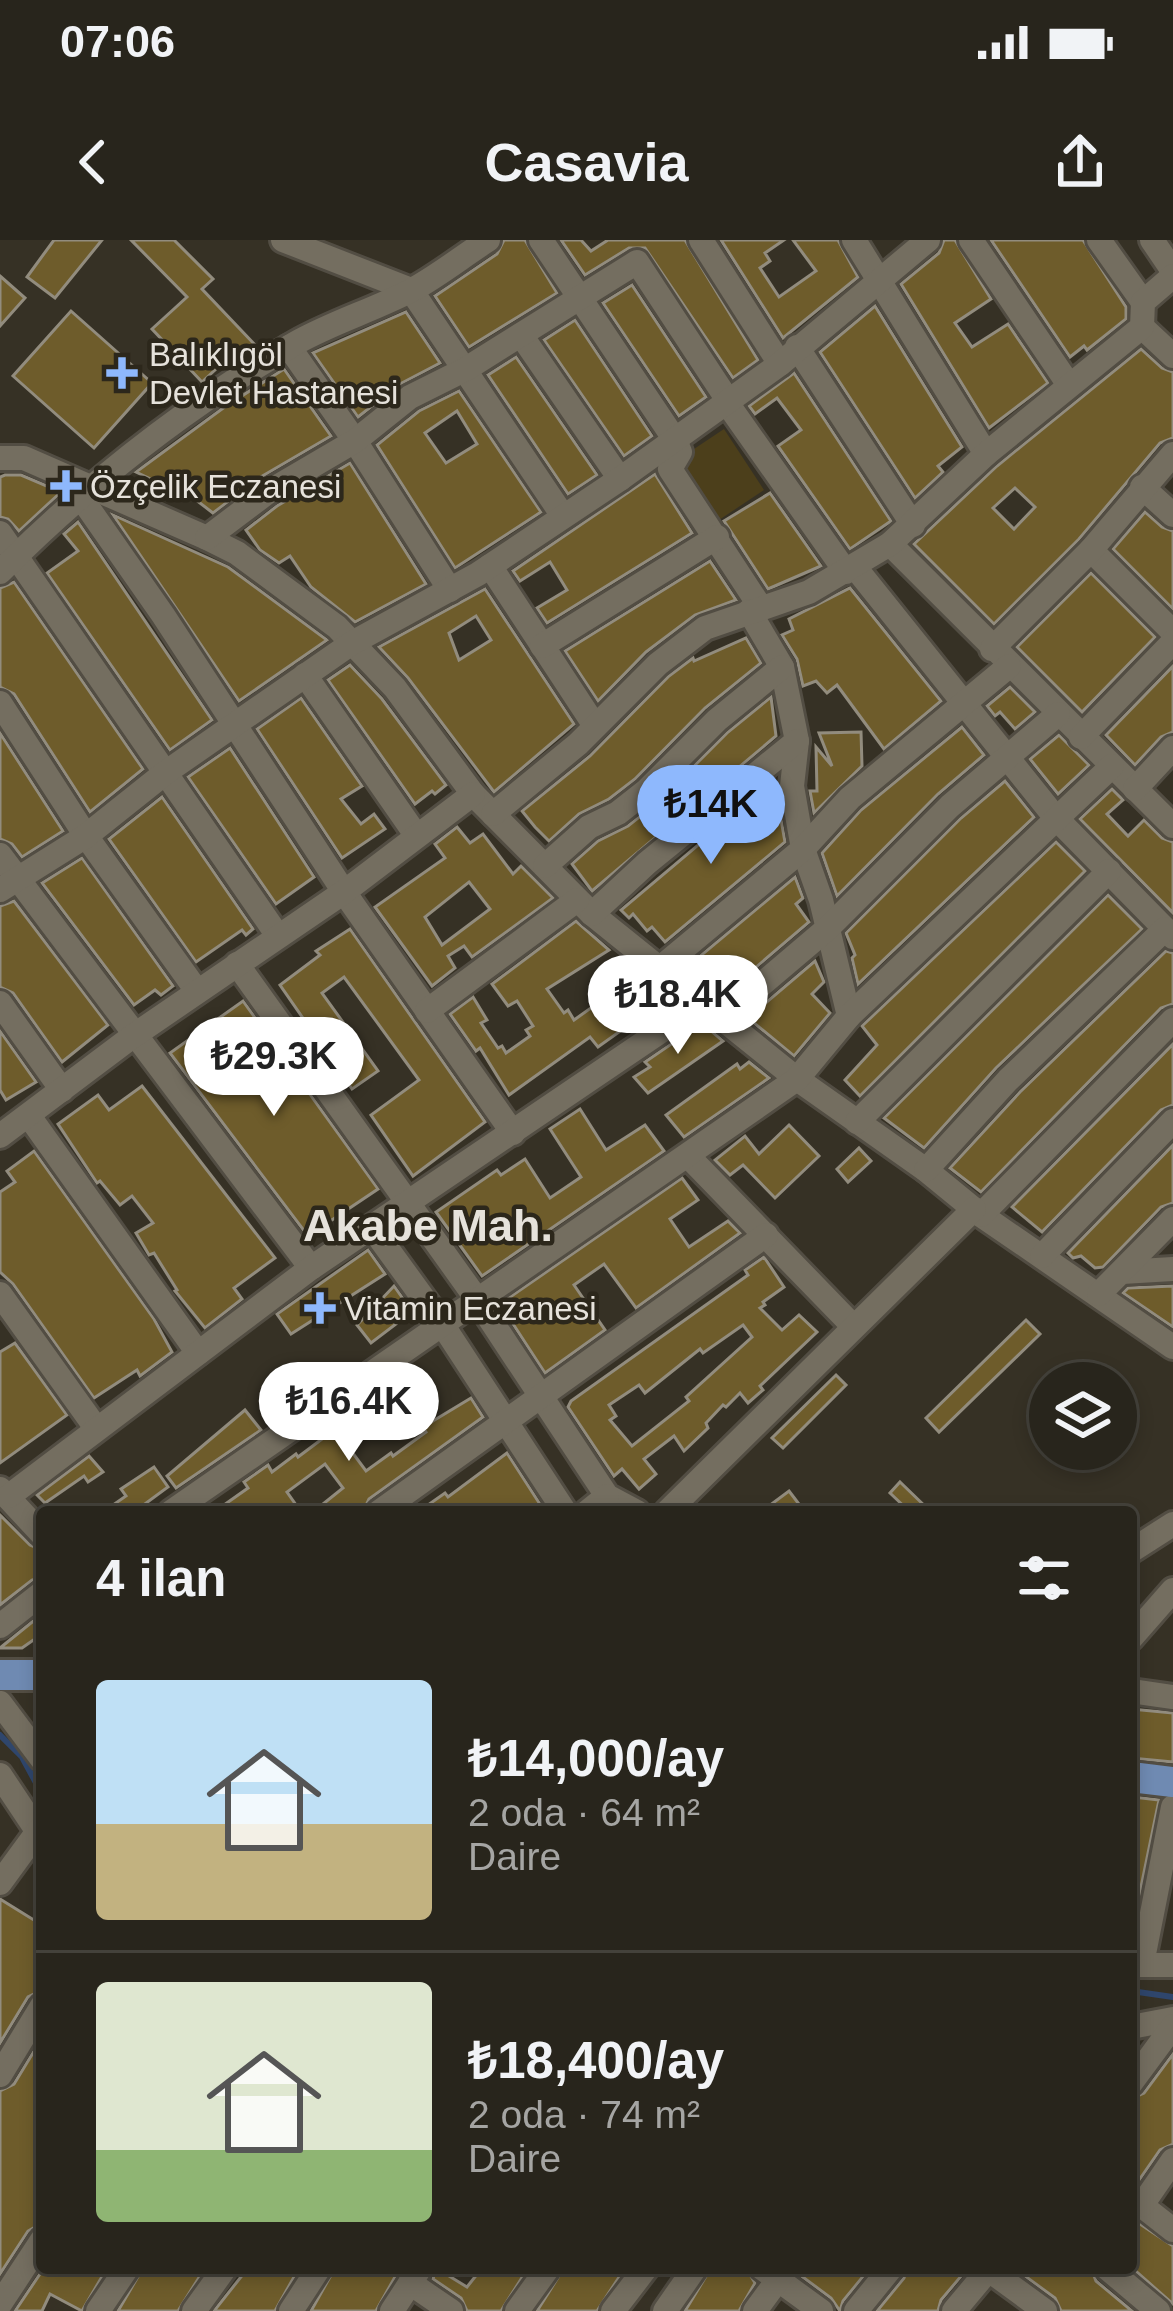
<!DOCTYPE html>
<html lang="tr">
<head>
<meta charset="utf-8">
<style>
  :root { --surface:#28251c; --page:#302d25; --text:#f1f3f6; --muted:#a5a5a3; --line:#44423b; --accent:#8eb8fd }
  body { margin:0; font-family:Arial,sans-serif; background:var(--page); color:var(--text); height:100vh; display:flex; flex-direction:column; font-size:45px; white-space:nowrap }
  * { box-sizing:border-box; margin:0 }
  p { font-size:39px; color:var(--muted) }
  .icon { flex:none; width:66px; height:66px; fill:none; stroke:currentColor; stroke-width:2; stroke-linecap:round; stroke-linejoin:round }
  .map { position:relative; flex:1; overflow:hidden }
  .panel { position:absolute; left:36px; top:1266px; width:1101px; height:768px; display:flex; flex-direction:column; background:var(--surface); border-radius:12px; box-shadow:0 6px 18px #0003,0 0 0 3px var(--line) }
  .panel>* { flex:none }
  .controls { position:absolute; left:1029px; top:1122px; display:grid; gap:24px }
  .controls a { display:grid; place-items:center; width:108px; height:108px; border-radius:50%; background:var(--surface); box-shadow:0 6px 18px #0003,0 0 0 3px var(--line); font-size:60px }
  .price { position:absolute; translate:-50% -102px; padding:0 27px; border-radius:42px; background:#fff; color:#222; font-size:39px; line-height:78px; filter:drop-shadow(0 3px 6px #0008) }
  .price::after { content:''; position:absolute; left:50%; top:72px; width:36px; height:27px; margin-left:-18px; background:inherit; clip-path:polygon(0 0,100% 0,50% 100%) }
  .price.on { background:var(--accent); color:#111 }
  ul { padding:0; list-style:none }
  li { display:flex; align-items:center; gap:36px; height:300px; padding:0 60px }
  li+li { border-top:3px solid var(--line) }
  li span { display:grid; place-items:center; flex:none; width:336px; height:240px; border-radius:12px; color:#555 }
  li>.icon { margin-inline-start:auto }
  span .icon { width:144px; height:144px; fill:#fffc; stroke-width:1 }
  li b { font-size:51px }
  h2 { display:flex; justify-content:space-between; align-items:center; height:144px; padding:0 60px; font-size:51px }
  .status { display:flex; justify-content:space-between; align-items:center; height:84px; padding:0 60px; background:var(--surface); direction:ltr }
  .status svg { height:33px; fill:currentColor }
  header { display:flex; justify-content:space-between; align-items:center; height:156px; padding:0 60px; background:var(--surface); font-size:54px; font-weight:700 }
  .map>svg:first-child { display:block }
  .green { fill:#4c3f1b }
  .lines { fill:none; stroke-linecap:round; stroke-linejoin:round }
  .stream { stroke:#2f466c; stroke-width:6 }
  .building { fill:#6e5c2b; stroke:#928c7e; stroke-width:3; fill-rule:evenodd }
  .minor-casing { stroke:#524d43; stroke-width:30 }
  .major-casing { stroke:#524d43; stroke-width:36 }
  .minor { stroke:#746e60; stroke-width:24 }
  .major { stroke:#6f8ab2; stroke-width:30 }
  .poi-dot { fill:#8eb8fd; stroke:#2c271b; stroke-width:4.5 }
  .labels { text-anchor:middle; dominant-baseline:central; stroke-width:9; stroke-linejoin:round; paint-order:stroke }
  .poi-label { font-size:33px; fill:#e6e2db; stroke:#2c271b; text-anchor:start }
  .district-label { font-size:45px; font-weight:bold; fill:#e6e2db; stroke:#2c271b }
</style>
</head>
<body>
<div class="status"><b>07:06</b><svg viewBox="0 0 49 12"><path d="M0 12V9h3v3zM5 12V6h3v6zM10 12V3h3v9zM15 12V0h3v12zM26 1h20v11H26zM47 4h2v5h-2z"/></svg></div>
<header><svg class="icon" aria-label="back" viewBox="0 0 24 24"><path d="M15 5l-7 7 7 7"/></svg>Casavia<svg class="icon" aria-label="share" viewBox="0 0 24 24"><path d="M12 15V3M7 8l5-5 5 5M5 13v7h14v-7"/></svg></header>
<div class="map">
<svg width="1173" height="2071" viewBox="0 0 1173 2071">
  <rect width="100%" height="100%" fill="#363125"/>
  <polygon class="green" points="724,189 764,250 716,282 676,221"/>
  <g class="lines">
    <g class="stream">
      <polyline points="0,1495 22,1517 42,1554"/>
      <polyline points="1131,1751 1173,1757"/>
    </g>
  </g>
  <g class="building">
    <polygon points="54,0 102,0 55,58 27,37"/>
    <polygon points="131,0 174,0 213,39 202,49 257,107 231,124 227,119 202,142 152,89 187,57"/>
    <polygon points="504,0 525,0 557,53 469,107 435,56 497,14"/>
    <polygon points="561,0 581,0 591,11 608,0 685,0 758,120 733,138 645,8 629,8 585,35"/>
    <polygon points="721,0 784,0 765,13 770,21 760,28 779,57 816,31 793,0 838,0 858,37 783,98"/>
    <polygon points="944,0 955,0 991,59 955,83 972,107 1008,84 1048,143 989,188 901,44 939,13"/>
    <polygon points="991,0 1083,0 1126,67 1126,79 1087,110 1084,106 1070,117"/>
    <polygon points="0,36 25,58 0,86"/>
    <polygon points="632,45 706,157 679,176 603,63"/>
    <polygon points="875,66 962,207 938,226 943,232 915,258 820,112"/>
    <polygon points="71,71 152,143 94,208 13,136"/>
    <polygon points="406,72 440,123 400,144 358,177 313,113"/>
    <polygon points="575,80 652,196 624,216 544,100"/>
    <path d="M1141 109 1162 128 1173 132V198L1160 203 1079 299 994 384 914 304 997 226ZM1015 248 1035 267 1014 289 993 268Z"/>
    <polygon points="516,117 597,235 568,254 488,135"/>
    <polygon points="284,129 331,196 259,238 213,273 183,250 176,258 161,244 136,232 226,166"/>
    <polygon points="794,133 891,281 850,309 778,206 801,190 777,158 755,174 749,166"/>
    <path d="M459 151 541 272 455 328 377 205 419 171ZM457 171 477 204 446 223 425 193Z"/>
    <polygon points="350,223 426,344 355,382 311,347 290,316 279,323 260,310 246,290 277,266"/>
    <polygon points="655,234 692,293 547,383 537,368 567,350 550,322 520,341 513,331"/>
    <polygon points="5,235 21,235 61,252 19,291 8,279 0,277 0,237"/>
    <polygon points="770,253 821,326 768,349 724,281"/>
    <polygon points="1145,272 1162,287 1173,291 1173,369 1113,309"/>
    <polygon points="113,275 228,327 327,400 239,461"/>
    <polygon points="78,282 212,480 170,510 47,333 78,311 64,294"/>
    <polygon points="710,321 736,360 695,375 646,412 598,461 565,411"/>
    <polygon points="1091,333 1155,397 1082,472 1017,407"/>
    <polygon points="14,342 143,529 90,572 14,454 0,447 0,348"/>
    <polygon points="850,348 941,461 884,509 837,445 827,453 816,441 803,446 797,419 782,395 793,390 789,379"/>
    <path d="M485 349 574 484 494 552 408 438 379 407ZM476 376 491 400 459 420 449 393Z"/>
    <polygon points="746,398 761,423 705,468 635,539 609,559 579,574 549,601 535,587 522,571 590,516 669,436 693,418 694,421"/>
    <polygon points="350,425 382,459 446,545 435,554 432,551 415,564 328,440"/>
    <polygon points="1173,426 1173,492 1161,497 1135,525 1106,495"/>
    <polygon points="1010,447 1035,472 1015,489 1000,472 995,476 987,466"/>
    <polygon points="771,457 776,496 592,651 572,624 598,601 628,586 656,564 728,492"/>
    <polygon points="301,458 362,546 341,559 361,584 374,574 385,589 342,618 257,489"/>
    <polygon points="962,487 984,515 938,554 837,656 822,613 861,570"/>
    <polygon points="861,492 862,526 814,573 810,551 817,551 816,507 832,526 819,493"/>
    <polygon points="0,493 63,591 22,617 12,604 0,599"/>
    <polygon points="1059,495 1089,525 1058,554 1030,519"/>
    <polygon points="230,508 314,637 276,664 188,537"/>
    <polygon points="774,541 785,602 665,702 652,687 647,691 633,674 629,678 621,670"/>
    <polygon points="1005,541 1034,577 858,744 852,718 855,715 846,693 961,578"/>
    <polygon points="1112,549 1123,560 1107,574 1128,596 1144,580 1162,598 1173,602 1173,673 1080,579"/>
    <polygon points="162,557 253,689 246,695 242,690 196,722 109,599"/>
    <path d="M457 587 470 603 483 594 513 634 521 626 553 658 472 717 464 706 448 716 455 728 432 746 375 667 445 618 435 604ZM469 642 490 669 442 705 425 677Z"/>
    <polygon points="1056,602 1085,631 860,856 845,840 877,805 862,786"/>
    <polygon points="82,618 173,746 161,755 155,750 134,765 42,643"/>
    <polygon points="795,637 803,658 796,664 809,682 721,757 687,727"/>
    <polygon points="1108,655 1142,689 996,828 924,908 884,878"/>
    <polygon points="14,661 108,785 62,822 13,753 0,747 0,666"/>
    <polygon points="576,681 609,710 547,749 564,773 568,770 574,780 633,738 654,767 598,807 590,797 509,855 480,808 476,811 450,774 473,757 487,780 481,783 498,808 502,806 506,813 530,796 526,790 533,786 517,761 508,766 492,744"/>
    <polygon points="350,689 485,882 413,936 371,875 419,840 344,737 322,753 378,831 352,849 280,745 320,715 316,711"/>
    <polygon points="1166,711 1173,713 1173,764 1161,768 981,952 950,928 1020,852"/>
    <polygon points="815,721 824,742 812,754 830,773 794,816 748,778"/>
    <polygon points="243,761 378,949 308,996 170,813"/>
    <polygon points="702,783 723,801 648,853 634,837 650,827 645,822"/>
    <polygon points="0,791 36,842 6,860 0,850"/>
    <polygon points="1173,804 1173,865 1161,870 1042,992 1012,967"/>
    <polygon points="749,822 769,838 684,897 666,875 737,824 740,829"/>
    <polygon points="142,846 275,1018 234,1048 242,1059 205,1088 175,1051 177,1050 154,1013 149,1015 136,993 153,983 132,956 120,965 100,941 97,943 58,884 98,855 109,870"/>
    <polygon points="580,869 606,910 645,885 664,911 482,1036 436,972 497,930 501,935 525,919 550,958 581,937 550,889"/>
    <polygon points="789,885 819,916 775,958 743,925 730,935 715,920 745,896 759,914"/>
    <polygon points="1173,905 1173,963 1161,967 1103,1027 1095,1028 1081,1016 1073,1018 1068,1013"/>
    <polygon points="859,908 871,921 848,942 837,929"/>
    <polygon points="34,911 154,1079 172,1112 140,1136 137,1130 94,1158 13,1044 0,1032 0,952 15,942 7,931"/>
    <polygon points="682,938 698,960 670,979 689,1007 728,981 740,993 636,1068 604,1024 574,1045 605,1090 545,1133 500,1064"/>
    <polygon points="368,1010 385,1034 291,1094 277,1074"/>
    <path d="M764 1017 784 1047 763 1062 765 1065 760 1068 782 1090 799 1075 817 1092 760 1146 763 1150 748 1163 740 1153 726 1167 723 1165 706 1183 708 1188 684 1211 674 1196 644 1219 656 1234 639 1249 622 1229 614 1236 568 1167 571 1161 748 1035 745 1030ZM743 1085 752 1097 686 1157 689 1161 632 1206 610 1180 616 1176 609 1165 639 1145 645 1153 700 1109 703 1113Z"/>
    <polygon points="394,1046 411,1070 393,1080 396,1084 371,1103 357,1085"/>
    <polygon points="1173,1046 1173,1087 1123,1053 1128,1048"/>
    <polygon points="1026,1080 1040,1094 939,1192 926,1178"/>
    <polygon points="15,1103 67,1175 0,1223 0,1112"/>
    <polygon points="836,1135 846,1145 783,1208 772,1198"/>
    <polygon points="471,1158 483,1177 369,1259 363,1272 313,1272 343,1248 325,1224 287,1252 301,1272 214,1272 248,1248 244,1242 268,1225 272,1232 296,1214 298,1217 338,1187 335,1182 365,1160 383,1184 349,1208 366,1231 391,1213 393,1216 426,1192 423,1187"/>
    <polygon points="245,1170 261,1190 176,1248 167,1236"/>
    <polygon points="507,1213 545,1272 418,1272 445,1253 448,1257"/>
    <polygon points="89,1216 103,1232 88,1242 84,1236 45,1263 37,1255"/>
    <polygon points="154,1227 168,1247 134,1272 103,1272 126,1256 121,1249"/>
    <polygon points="900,1242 931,1272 910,1272 890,1253"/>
    <polygon points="789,1251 805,1272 761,1272"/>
    <polygon points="0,1275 30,1305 42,1310 42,1337 32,1340 0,1365"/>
    <polygon points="42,1374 42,1394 22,1408 0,1408"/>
    <polygon points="1131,1469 1173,1473 1173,1522 1131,1518"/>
    <polygon points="1133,1557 1159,1560 1131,1695 1131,1574"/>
    <polygon points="0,1659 42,1685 42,1750 28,1757 0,1803"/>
    <polygon points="42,1798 42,1983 28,1991 0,2034 0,1851 14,1844"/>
    <polygon points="1173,1814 1173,1904 1160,1910 1137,1943 1131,1942 1131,1859 1144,1853"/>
    <polygon points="1131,1978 1173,2006 1173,2064 1131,2027"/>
    <polygon points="50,2028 107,2028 82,2071 50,2054 42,2071 15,2071 42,2031 46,2034"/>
    <polygon points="143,2028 205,2028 178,2071 118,2071"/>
    <polygon points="248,2028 299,2028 275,2071 214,2071"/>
    <polygon points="335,2028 400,2028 376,2071 311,2071"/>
    <polygon points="436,2028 467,2047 482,2028 528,2028 501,2071 467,2071 461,2058 433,2039"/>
    <polygon points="564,2028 625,2028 597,2071 537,2071"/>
    <polygon points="711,2028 746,2028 755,2043 739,2071 685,2071"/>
    <polygon points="801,2028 870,2028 843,2061 840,2071 831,2058 800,2035"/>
    <polygon points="907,2028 968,2028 941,2060 938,2071 877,2071 904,2038"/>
    <polygon points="1014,2028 1091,2028 1096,2041 1132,2071 1061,2071 1055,2058"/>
  </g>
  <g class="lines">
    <g class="minor-casing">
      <g id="minor">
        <polyline points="283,0 411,50 563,276"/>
        <polyline points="541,0 675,200 680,212 670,229 761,368"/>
        <polyline points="701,0 780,124"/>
        <polyline points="854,0 986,214"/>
        <polyline points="971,0 1069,145"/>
        <polyline points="1099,0 1143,62"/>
        <polyline points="1152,0 1173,31"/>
        <polyline points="1142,87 1173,116"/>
        <polyline points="521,95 620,239"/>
        <polyline points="289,107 355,201 450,350"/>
        <polyline points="797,107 913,285"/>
        <polyline points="727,163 846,332"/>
        <polyline points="0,218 24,218 207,298 237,313 337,387 395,448 473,554 592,674 797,839 926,930 981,975 1173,1107"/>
        <polyline points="1142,247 1173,275"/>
        <polyline points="82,259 163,375 344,652 513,893"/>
        <polyline points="0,293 278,696"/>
        <polyline points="207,298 268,252 355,201 410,157 466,129 637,22 727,159"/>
        <polyline points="890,304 1173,586"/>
        <polyline points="1091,310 1173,392"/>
        <polyline points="490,326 595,486"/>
        <polyline points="854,326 1055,577 1173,697"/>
        <path d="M0 332C87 245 188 165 296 103 333 82 374 70 412 50 438 36 463 16 488 0"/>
        <polyline points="749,371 782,427 797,501 792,546 803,609 821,660 849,776"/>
        <polyline points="542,406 717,297"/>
        <polyline points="992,409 1091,310 1173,214"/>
        <polyline points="305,435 416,595"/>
        <polyline points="0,463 86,596 197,751"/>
        <polyline points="1081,497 1173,402"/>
        <polyline points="1135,549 1173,508"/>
        <polyline points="493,574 578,504 658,424 705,388 809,352 890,304 986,214 1142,87 1143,62 1173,36"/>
        <polyline points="0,615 311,1028"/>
        <polyline points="545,626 589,587 618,573 646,551 717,480 782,427"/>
        <polyline points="0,650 86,596 165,533 352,403 478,334 620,239 780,124 928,0"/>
        <polyline points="592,674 647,623 797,501"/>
        <polyline points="237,724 476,1058 607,1256 637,1272"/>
        <polyline points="659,729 803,609 850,558 1009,426"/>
        <polyline points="0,763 62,850"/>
        <polyline points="427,771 577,660"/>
        <polyline points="722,778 828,688 950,566 1058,474"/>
        <polyline points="29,876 198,1113"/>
        <polyline points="857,882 1109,631"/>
        <polyline points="0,896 133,796 344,652 473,554"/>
        <polyline points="688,916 852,1085"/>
        <polyline points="926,930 1008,840 1165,689"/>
        <polyline points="981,975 1173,780"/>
        <polyline points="373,989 442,1084 565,1272"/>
        <polyline points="1042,1016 1173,881"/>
        <polyline points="1122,1032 1173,1029"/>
        <polyline points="0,1054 96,1188"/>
        <polyline points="1099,1054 1173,979"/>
        <polyline points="0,1249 42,1294"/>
        <polyline points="9,1256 311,1028 701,764"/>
        <polyline points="171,1272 797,839 849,776 1112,526"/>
        <polyline points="379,1272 766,995"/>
        <polyline points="587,1272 607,1256"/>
        <polyline points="667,1272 974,969"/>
        <polyline points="1131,1311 1173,1284"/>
        <polyline points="0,1386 42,1353"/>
        <polyline points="1131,1398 1173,1350"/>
        <polyline points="1131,1451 1173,1457"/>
        <polyline points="0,1463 42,1519"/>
        <polyline points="0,1535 42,1598"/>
        <polyline points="0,1643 38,1591"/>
        <polyline points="1142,1724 1173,1567"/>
        <polyline points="1131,1725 1173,1725"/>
        <polyline points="1131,1787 1173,1779"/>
        <polyline points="0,1835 42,1766"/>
        <polyline points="1131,1843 1173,1786"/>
        <polyline points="1132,1958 1173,1990"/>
        <polyline points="1142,1965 1173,1920"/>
        <polyline points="762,2028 821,2071"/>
        <polyline points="1107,2028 1158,2071"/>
        <polyline points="989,2030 1045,2071"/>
        <polyline points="410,2043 451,2071"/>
        <polyline points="0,2064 42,2000"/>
        <polyline points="98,2071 127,2028"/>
        <polyline points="194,2071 225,2028"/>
        <polyline points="291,2071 319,2028"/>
        <polyline points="392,2071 420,2028"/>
        <polyline points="517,2071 548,2028"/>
        <polyline points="613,2071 646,2028"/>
        <polyline points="665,2071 695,2028"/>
        <polyline points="755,2071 785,2030"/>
        <polyline points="856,2071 891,2028"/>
        <polyline points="954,2071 990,2028"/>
      </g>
    </g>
    <g class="major-casing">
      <g id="major">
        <polyline points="0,1435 42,1435"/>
        <polyline points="1131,1537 1173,1542"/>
      </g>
    </g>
    <use href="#minor" class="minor"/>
    <use href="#major" class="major"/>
  </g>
  <g class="poi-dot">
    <path d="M116 115h12v12h12v12h-12v12h-12v-12h-12v-12h12z"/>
    <path d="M60 228h12v12h12v12h-12v12h-12v-12h-12v-12h12z"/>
    <path d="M314 1050h12v12h12v12h-12v12h-12v-12h-12v-12h12z"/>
  </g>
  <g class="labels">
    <g class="poi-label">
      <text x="149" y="114">Balıklıgöl<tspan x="149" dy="38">Devlet Hastanesi</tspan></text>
      <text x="90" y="246">Özçelik Eczanesi</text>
      <text x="344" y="1068">Vitamin Eczanesi</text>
    </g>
    <g class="district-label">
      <text x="428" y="985">Akabe Mah.</text>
    </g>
  </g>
</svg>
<div class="controls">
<a><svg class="icon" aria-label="layers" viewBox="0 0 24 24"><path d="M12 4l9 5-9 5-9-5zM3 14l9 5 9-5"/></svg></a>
</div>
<b class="price on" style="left:711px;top:627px">₺14K</b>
<b class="price" style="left:678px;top:817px">₺18.4K</b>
<b class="price" style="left:274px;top:879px">₺29.3K</b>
<b class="price" style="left:349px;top:1224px">₺16.4K</b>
<section class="panel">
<h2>4 ilan<svg class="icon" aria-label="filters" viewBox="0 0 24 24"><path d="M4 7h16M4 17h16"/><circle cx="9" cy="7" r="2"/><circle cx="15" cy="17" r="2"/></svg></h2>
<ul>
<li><span style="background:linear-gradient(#bfe0f5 60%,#c2b280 0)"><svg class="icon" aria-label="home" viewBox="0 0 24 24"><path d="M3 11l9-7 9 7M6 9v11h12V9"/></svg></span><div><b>₺14,000/ay</b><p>2 oda · 64 m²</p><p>Daire</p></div></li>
<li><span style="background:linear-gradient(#dfe7d0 70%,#8fb573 0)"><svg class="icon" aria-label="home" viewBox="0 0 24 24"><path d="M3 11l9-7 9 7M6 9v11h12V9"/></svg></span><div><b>₺18,400/ay</b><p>2 oda · 74 m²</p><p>Daire</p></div></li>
</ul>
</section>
</div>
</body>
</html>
